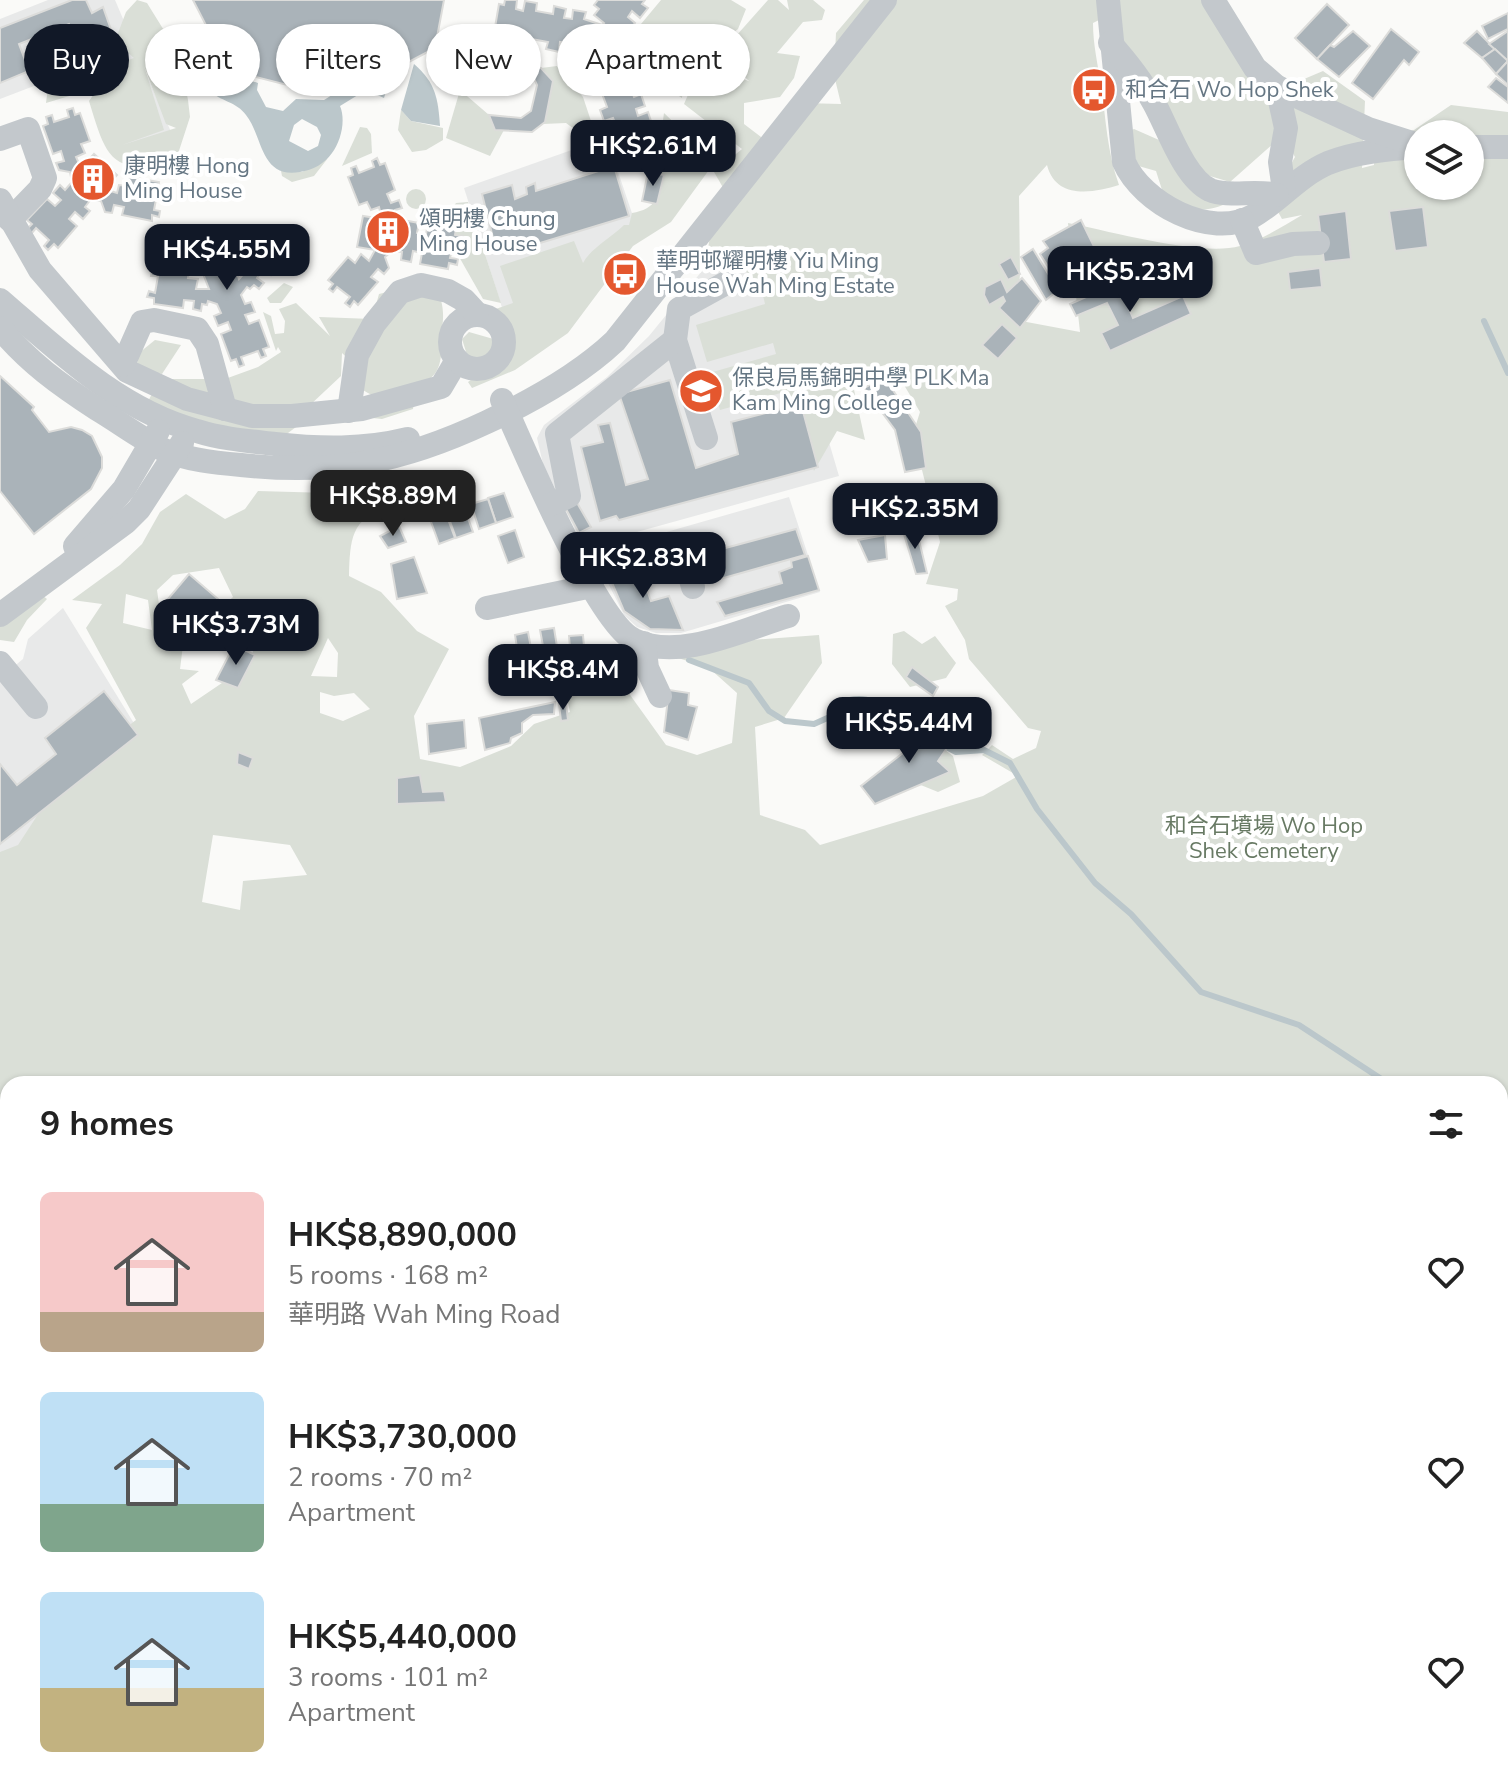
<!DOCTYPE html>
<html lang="en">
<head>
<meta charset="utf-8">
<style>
  :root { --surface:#fff; --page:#f6f6f6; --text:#222; --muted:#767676; --accent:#111827 }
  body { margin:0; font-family:"Nunito Sans","Noto Sans TC",sans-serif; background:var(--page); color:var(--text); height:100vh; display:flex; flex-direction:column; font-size:30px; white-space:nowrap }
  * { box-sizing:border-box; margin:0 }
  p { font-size:26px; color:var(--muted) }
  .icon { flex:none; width:44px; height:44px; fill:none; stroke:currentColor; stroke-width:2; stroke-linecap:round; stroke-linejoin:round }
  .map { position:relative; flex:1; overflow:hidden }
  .details { position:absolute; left:0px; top:1076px; width:1508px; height:714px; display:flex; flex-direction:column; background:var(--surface); border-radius:24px 24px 0 0; box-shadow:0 2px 6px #0004 }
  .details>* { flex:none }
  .top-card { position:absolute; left:24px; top:24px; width:800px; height:72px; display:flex; gap:16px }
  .buttons { position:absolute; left:1404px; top:120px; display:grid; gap:16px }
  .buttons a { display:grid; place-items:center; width:80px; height:80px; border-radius:50%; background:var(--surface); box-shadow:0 2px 6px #0004; font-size:40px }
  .price { position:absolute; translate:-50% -68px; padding:0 18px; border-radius:16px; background:var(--accent); color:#fff; font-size:26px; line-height:52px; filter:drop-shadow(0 2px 4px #0008) }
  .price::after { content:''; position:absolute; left:50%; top:48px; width:24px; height:18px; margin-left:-12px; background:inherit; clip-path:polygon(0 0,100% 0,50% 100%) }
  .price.selected { background:#222; color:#fff }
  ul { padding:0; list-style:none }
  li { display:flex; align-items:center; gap:24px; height:200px; padding:0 40px }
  li span { display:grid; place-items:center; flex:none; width:224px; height:160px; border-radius:12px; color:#555 }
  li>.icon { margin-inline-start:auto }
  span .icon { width:96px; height:96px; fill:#fffc; stroke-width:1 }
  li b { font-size:34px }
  h2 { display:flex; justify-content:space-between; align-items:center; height:96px; padding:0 40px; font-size:34px }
  .chip { padding:0 28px; border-radius:36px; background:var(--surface); box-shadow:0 2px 6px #0004; font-size:28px; line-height:72px }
  .chip.selected { background:var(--accent); color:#fff }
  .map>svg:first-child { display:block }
  .built { fill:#e8e9e9 }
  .green { fill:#dadfd7; fill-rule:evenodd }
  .water { fill:#bbc7cb; fill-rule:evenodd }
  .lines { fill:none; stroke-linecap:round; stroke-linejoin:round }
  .stream { stroke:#bbc7cb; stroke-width:6 }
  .building { fill:#aab3b9; stroke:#dcdcda; stroke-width:2 }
  .minor { stroke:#c3c8cc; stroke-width:24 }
  .labels { text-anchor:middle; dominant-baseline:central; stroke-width:8; stroke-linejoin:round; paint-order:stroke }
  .poi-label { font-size:22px; fill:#657683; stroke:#fff; text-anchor:start }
  .park-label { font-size:22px; fill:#687a64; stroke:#fff }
</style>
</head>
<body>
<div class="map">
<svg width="1508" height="1789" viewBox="0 0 1508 1789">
  <rect width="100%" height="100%" fill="#fafaf8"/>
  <g class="built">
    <polygon points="48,0 115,0 174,139 122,155 81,68 0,99 0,19"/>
    <polygon points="600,140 612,154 638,231 589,288 505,317 464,188"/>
    <polygon points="728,239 759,256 818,405 839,476 590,545 581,542 543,464 537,438 544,425 607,377 649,336"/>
    <polygon points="789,497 820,592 681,633 656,633 637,627 624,615 593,553"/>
    <polygon points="63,608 143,738 0,869 0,678 23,659 28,639"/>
  </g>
  <g class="green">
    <path d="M137 0 147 3 165 32 163 47 185 85 188 100 190 117 176 160C110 178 106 156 89 101L101 84 97 71 134 58 115 41 126 12ZM144 66 166 124 176 128 122 145 164 130Z"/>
    <path d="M661 0H731L746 9 738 29 712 50 698 72H721L749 81 720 54 768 0H778L789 10 787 0H813L825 10 822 20 803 22 777 53 800 56 794 78 780 97 744 103V124L773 146 803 103 841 104 834 75 836 33 864 0H1207L1259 84 1297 82 1323 71 1365 101 1362 168 1374 165 1375 139 1414 130 1451 105 1508 112V1789H0V852L18 845 63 776 136 720 86 628 102 604 72 600 120 565 142 544 160 512 186 494 225 519 245 509 258 491 329 493 336 492 331 488 378 483 392 507C351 516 350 539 349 576L381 592 417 631 449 649 414 716 420 759 460 767 511 746 534 724 570 712 561 668 567 654 600 653 666 745 697 755 732 743 737 693 709 668 672 656 738 641 819 635 822 663 784 718 755 727 760 815 805 830 820 845 983 796 1018 776 982 755 992 745 1013 759 1036 748 1041 731 1028 728 969 659 965 640 945 606 957 600 958 589 926 584 940 542 913 434 920 412 891 363 851 376 865 440 837 431 814 471 784 392 720 410 709 373 776 354 773 343 707 362 696 325 765 304C758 269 738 265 706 260L713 219 729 198 714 172 742 149 684 104 697 74 683 83 682 98 673 92 674 75 664 68V62L651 60 641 39V24ZM1099 20 1127 66 1159 140 1134 129 1112 139 1121 161 1156 171 1163 193C1194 211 1202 216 1236 199L1183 168 1230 182 1283 135 1295 157 1271 199 1282 219 1302 215C1282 227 1263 239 1240 246 1201 257 1110 231 1068 223L1080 332 1016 320 1020 274 1019 196 1047 165C1056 200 1093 193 1119 185 1107 152 1106 119 1101 85 1098 65 1093 45 1093 23ZM1418 134H1470V186H1418ZM219 568 233 597 204 624 163 633 157 590 173 575ZM126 594 148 600 152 630 123 623ZM242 619 264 625 247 666 191 704 182 684 199 671 180 669 183 645 188 643 220 650 219 632ZM328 638 338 653 337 677 311 676ZM320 692 334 696 354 693 370 709 343 721 320 713ZM213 835 290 845 307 875 243 881 240 910 202 902ZM8 1084H1500V1782H8Z"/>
    <polygon points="81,54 94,68 86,91 46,103 51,65"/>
    <polygon points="557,66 583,97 594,130 589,140 566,123 543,124 553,81 541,68"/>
    <polygon points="460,90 489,115 495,130 504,130 490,156 446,138"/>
    <polygon points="401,110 411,121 443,128 443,140 426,150 412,152 398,130"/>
    <path d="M664 113 692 140 707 145 717 159 671 222 633 246 568 333 515 370 472 388 468 382 481 373 467 355 462 339 469 332 511 344 512 337 498 330 493 310 513 303 500 266 574 241 583 263C591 248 611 238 624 225H629L632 213C656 209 659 197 664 175L651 169 645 158 659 148Z"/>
    <polygon points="360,127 367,128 371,134 372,153 342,166"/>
    <polygon points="328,158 314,176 292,182 282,176 281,171 302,172"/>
    <circle cx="416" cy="199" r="10"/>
    <polygon points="468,202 501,303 483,299 458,255 447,215 456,203"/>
    <polygon points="284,283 293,287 281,303 270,303 267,298"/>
    <path d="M415 285 441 300C445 316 442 322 442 337 441 362 442 376 416 387L413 409 382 419 363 417 375 397 354 385 355 365 342 353 341 376 309 406 304 421 284 436 235 431 146 405 160 379H225L258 367 281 352 278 347 276 351 263 312 271 316 275 334 284 333 285 321 279 309 296 303 330 336 319 317 372 319 379 294Z"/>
    <polygon points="155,340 181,345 162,374 136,369 139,353"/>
    <polygon points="43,596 47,599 27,620 14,642 0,640 0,626"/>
    <polygon points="904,631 922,644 935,636 956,663 946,678 910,687 892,664 893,634"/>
    <polygon points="936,743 953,756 960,782 938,792 901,777"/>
  </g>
  <g class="water">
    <path d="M224 55C231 70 242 79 258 83L257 90 266 107 283 111 296 99 324 100 340 90 347 70 389 81 384 98 366 90 340 106C346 120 341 141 332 153 324 164 313 170 300 172 260 179 263 136 246 115 237 102 220 101 210 91L208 75ZM302 119 317 127 321 135 318 146 308 151 289 141 294 125Z"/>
    <path d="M414 64C436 83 438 99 440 126L411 121 401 110Z"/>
  </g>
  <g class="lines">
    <g class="stream">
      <polyline points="1484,321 1508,373"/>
      <path d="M689 660 749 683 769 711 785 721 814 724 834 715 836 704C875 689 877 710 908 726"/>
      <polyline points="943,745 956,752 984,750 1010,763 1037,809 1095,883 1131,914 1201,992 1299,1025 1389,1084"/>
      <polyline points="1500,1157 1508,1171"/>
      <polyline points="1500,1431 1508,1425"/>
    </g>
  </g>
  <g class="building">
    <polygon points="72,0 86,0 92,13 103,7 115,41 88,53 79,27 72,31 69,24 19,44 29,71 0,83 0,28"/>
    <polygon points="193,0 444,0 435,48 379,78 329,65 295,87 229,70"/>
    <polygon points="505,0 517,0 516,9 523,11 525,1 537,3 536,11 553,14 554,6 566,9 564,18 572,19 573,10 586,12 584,19 602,25 604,23 594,15 599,9 594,5 598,0 645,0 642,4 648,8 640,18 632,11 628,17 635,23 627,33 624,31 621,49 624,48 628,60 619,63 621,70 631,66 635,78 628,80 634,97 641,94 645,106 636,109 638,116 648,112 652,124 645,127 647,132 619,142 618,137 611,140 606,128 616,125 613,118 604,121 600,110 607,107 601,91 594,93 589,82 599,78 596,72 587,75 583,63 590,61 587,54 599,50 598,47 579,47 578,55 566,53 567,43 560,42 559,52 546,49 548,42 531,39 529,46 517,44 519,35 512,34 510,43 498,41 499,34 494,33 499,4 504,5"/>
    <polygon points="1327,4 1349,25 1317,59 1295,38"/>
    <polygon points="1508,13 1508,29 1488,39 1482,26"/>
    <polygon points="1391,29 1419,52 1409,65 1404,60 1373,99 1352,83"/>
    <polygon points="1353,31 1370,46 1339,77 1317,59 1330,45 1334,47"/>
    <polygon points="1477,31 1495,49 1482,58 1464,43"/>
    <polygon points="1508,31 1508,61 1489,44"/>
    <polygon points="1495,49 1508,61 1496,74 1482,58"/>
    <polygon points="1508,61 1508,85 1496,74"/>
    <polygon points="513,64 541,68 553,81 545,122 532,132 495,130 489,115 521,118 531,111 537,85 533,76 505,70"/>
    <polygon points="1496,78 1508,87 1508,103 1488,87"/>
    <polygon points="73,108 75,115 80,113 90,141 81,144 85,153 76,157 81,168 94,154 117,175 104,189 117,193 119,185 128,186 129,177 159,182 158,188 164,189 163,195 157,194 154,210 160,211 159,217 152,215 152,221 122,215 124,207 114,205 112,213 105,212 101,201 91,199 85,207 90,211 83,219 75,212 69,219 77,226 58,248 54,244 48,250 44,246 49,240 36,228 31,234 26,230 32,224 27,220 47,199 55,206 61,200 53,193 60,185 65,190 72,182 70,172 59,170 56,163 64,161 61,151 53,154 43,126 48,124 46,117 52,115 54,122 69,117 67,110"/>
    <polygon points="377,158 380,165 385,163 395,190 387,194 391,203 399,200 402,208 395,210 397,215 393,216 397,226 407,227 408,221 419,223 417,233 426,234 428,224 456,229 455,235 463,236 461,242 454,240 450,258 458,259 457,265 449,263 448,269 420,264 422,253 413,251 411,262 401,260 402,252 392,251 385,257 389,268 384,274 378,269 371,277 378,282 358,305 354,301 350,307 345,303 350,297 337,287 333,292 329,289 333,284 328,280 348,257 355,263 361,254 369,261 375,250 357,247 363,216 382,219 379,207 371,210 367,202 359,205 348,177 353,175 351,168 356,166 359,173 374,167 372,161"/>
    <polygon points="614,166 629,216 517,250 515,245 496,250 482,194 512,185 515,199 527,194 526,187 535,183 536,191"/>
    <polygon points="648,172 664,175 657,204 642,201"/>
    <polygon points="1423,207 1428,247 1395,251 1389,211"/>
    <polygon points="1346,211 1351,259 1324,262 1318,215"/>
    <polygon points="1081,220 1105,269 1089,276 1073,248 1061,255 1077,280 1063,290 1040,254 1048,248 1043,241"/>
    <polygon points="266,226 271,229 267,235 280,245 284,239 289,243 284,248 289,252 271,275 263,269 257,278 264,283 259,289 254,285 250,289 247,287 241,295 245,304 251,302 255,312 245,315 249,324 259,320 269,347 263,349 266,356 261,358 258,351 241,357 244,365 239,367 236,359 231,361 221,334 231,330 228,322 218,326 214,316 221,313 217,304 208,301 207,305 202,304 201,311 193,309 194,301 184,300 183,308 154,304 154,298 147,297 149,291 155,293 158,276 151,276 152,270 159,271 159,265 189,270 188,278 198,279 196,289 209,289 202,271 232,260 239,279 248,269 241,264 246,257 239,251 258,227 262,231"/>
    <polygon points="1033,249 1058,290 1046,300 1021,257"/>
    <polygon points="1011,257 1020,274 1008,280 999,264"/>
    <polygon points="1320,268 1322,287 1290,290 1288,272"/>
    <polygon points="1132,277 1137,289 1123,295 1133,318 1183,296 1191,314 1110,351 1101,333 1118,325 1107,303 1076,316 1070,304"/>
    <polygon points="1022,278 1041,301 1020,328 999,308 1005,301 1003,297 989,305 984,295 985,287 1001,279 1007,292"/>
    <polygon points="1002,324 1017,338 998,359 982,345"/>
    <polygon points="0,376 34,407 32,410 49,432 71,427 82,430 92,436 102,457 102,468 91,489 34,534 0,491"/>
    <polygon points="884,377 921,432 926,468 905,472 895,430 864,388"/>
    <polygon points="670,380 696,468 738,454 731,422 801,404 818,467 619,520 616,516 600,521 581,447 603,442 598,425 610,423 626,485 648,479 619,394"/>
    <polygon points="504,493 513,517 496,523 488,498"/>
    <polygon points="488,499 496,523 479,529 471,504"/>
    <polygon points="576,501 591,527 579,533 565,507"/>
    <polygon points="464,507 473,532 456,538 447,513"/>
    <polygon points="446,514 455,538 439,544 430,519"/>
    <polygon points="399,526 406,542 388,548 380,536"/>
    <polygon points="916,528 927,573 916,574 903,531"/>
    <polygon points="796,529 805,555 713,581 703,554"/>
    <polygon points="515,530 524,557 508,563 498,536"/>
    <polygon points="885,535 887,559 868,562 858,540"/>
    <polygon points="808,556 819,590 725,616 717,602 782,583 779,572 792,567 791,561"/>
    <polygon points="414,557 427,593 397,599 391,564"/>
    <polygon points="637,561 651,601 669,596 683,630 650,629 624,611 607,571"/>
    <polygon points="189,574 225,605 205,628 186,612 179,620 162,606"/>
    <polygon points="554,628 559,659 546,662 540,630"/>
    <polygon points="528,632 534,664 520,667 515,635"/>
    <polygon points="583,635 584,647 570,648 569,636"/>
    <polygon points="234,645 255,655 238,688 216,680"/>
    <polygon points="912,667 938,687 933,696 906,677"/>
    <polygon points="669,690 689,693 688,705 697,707 688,740 664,732"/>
    <polygon points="104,691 138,735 0,844 0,764 17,785 56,754 45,738"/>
    <polygon points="555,702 554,714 533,715 522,723 522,733 511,738 510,743 485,750 479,718"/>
    <polygon points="902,702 935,720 938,715 959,723 954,743 896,709"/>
    <polygon points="559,704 566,704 568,720 561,721"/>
    <polygon points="909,718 927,734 949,745 938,761 950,772 875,804 861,786 913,745 908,741 903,745 892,735"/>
    <polygon points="464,720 466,748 429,754 427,724"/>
    <polygon points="238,752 253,758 249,769 237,764"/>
    <polygon points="420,775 423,792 444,791 446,802 397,804 397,778"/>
  </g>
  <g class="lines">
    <g class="minor">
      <path d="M1108 0 1124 162C1142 203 1210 240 1253 216 1278 202 1298 176 1328 163 1356 152 1388 149 1418 147"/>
      <polyline points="1213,0 1255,68 1277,87 1286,128 1280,162 1284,190"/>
      <path d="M1110 43C1127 62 1142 81 1154 103 1167 126 1184 178 1210 190 1229 198 1255 189 1277 195"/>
      <polyline points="1277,87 1368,129 1415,144"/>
      <polyline points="0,139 28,129 45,178 40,189 10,220"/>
      <polyline points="1470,147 1508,147"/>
      <polyline points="0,200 40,270 127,371 187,399 252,416 292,416 362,409 441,387 457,360"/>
      <polyline points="1242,220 1256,253 1293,244 1318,243"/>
      <path d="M0 300C59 351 119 410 197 431 222 439 249 441 275 444 320 449 364 450 408 439"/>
      <circle cx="477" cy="342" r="27"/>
      <path d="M0 328C28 362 60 385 97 409 119 422 141 439 164 450 187 460 216 463 241 465 335 475 402 462 487 422 532 401 579 375 615 341L885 0"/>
      <polyline points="123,365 142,322 154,320 197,329 207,344 225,409"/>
      <path d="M502 400C521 443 597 623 634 640 679 662 744 629 788 616"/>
      <polyline points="349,411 357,355 374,324 400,292 421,285 448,291 464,300 477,314"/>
      <polyline points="706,438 675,340 679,309 728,282"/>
      <polyline points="550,505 569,496 557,434 675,340"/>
      <polyline points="75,546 124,489 158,431"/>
      <polyline points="583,570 639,552 682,548 693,587"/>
      <polyline points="487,608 592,586"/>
      <polyline points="0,615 126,522 139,509 182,443"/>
      <polyline points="644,643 647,668 660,696"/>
      <polyline points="0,663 36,707"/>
      <polyline points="1500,1504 1508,1507"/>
      <polyline points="1500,1702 1508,1709"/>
      <polyline points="839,1782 858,1789"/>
      <polyline points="763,1789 795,1782"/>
    </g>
  </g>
  <defs>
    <g id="bus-disc" transform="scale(2.3)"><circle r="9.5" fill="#e4572e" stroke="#fff"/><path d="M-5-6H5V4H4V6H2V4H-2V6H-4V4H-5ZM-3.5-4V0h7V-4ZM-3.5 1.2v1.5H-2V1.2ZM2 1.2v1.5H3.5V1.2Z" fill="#fff"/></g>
    <g id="building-disc" transform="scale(2.3)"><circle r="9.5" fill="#e4572e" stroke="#fff"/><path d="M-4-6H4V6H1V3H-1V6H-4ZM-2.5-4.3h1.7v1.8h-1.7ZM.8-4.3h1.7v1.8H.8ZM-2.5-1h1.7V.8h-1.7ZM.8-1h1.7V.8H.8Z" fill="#fff"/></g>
    <g id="school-disc" transform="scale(2.3)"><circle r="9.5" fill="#e4572e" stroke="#fff"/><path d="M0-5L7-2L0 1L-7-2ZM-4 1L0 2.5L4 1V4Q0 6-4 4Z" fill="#fff"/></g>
  </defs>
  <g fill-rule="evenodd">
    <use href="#bus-disc" x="1094" y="90"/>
    <use href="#building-disc" x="93" y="179"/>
    <use href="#building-disc" x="388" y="232"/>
    <use href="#bus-disc" x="625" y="274"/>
    <use href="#school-disc" x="701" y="391"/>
  </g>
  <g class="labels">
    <g class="poi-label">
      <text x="1125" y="90">和合石 Wo Hop Shek</text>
      <text x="124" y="166">康明樓 Hong<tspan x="124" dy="25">Ming House</tspan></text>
      <text x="419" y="219">頌明樓 Chung<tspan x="419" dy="25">Ming House</tspan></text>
      <text x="656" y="261">華明邨耀明樓 Yiu Ming<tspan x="656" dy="25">House Wah Ming Estate</tspan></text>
      <text x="732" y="378">保良局馬錦明中學 PLK Ma<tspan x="732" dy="25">Kam Ming College</tspan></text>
    </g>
    <g class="park-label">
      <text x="1264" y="826">和合石墳場 Wo Hop<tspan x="1264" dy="25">Shek Cemetery</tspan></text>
    </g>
  </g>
</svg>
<div class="buttons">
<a><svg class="icon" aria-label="layers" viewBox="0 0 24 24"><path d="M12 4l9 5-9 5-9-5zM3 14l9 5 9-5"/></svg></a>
</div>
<b class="price" style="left:653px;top:188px">HK$2.61M</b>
<b class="price" style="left:227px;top:292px">HK$4.55M</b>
<b class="price" style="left:1130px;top:314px">HK$5.23M</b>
<b class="price selected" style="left:393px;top:538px">HK$8.89M</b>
<b class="price" style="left:915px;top:551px">HK$2.35M</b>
<b class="price" style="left:643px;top:600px">HK$2.83M</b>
<b class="price" style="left:236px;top:667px">HK$3.73M</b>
<b class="price" style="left:563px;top:712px">HK$8.4M</b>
<b class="price" style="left:909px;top:765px">HK$5.44M</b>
<div class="top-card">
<a class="chip selected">Buy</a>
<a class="chip">Rent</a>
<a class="chip">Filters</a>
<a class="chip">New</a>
<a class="chip">Apartment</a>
</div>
<section class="details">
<h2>9 homes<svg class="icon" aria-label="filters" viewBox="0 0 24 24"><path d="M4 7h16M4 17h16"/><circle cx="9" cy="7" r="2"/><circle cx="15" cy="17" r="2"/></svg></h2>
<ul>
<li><span style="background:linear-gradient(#f6c9c9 75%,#b9a48a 0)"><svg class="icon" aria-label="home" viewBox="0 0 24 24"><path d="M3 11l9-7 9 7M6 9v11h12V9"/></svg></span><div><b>HK$8,890,000</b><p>5 rooms · 168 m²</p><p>華明路 Wah Ming Road</p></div><svg class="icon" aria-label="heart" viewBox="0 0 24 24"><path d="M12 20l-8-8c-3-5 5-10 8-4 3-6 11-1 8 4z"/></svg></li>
<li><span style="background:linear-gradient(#bfe0f5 70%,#7fa58c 0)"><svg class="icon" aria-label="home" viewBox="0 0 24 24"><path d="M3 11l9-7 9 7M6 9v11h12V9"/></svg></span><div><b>HK$3,730,000</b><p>2 rooms · 70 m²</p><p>Apartment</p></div><svg class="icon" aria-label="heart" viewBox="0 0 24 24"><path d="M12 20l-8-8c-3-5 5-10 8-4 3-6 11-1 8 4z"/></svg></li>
<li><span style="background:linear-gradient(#bfe0f5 60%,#c2b280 0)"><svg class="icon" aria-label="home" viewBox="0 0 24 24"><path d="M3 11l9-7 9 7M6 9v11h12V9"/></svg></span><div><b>HK$5,440,000</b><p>3 rooms · 101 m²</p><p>Apartment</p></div><svg class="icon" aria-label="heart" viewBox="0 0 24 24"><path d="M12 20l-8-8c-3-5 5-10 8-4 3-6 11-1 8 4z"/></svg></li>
</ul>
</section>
</div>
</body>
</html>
